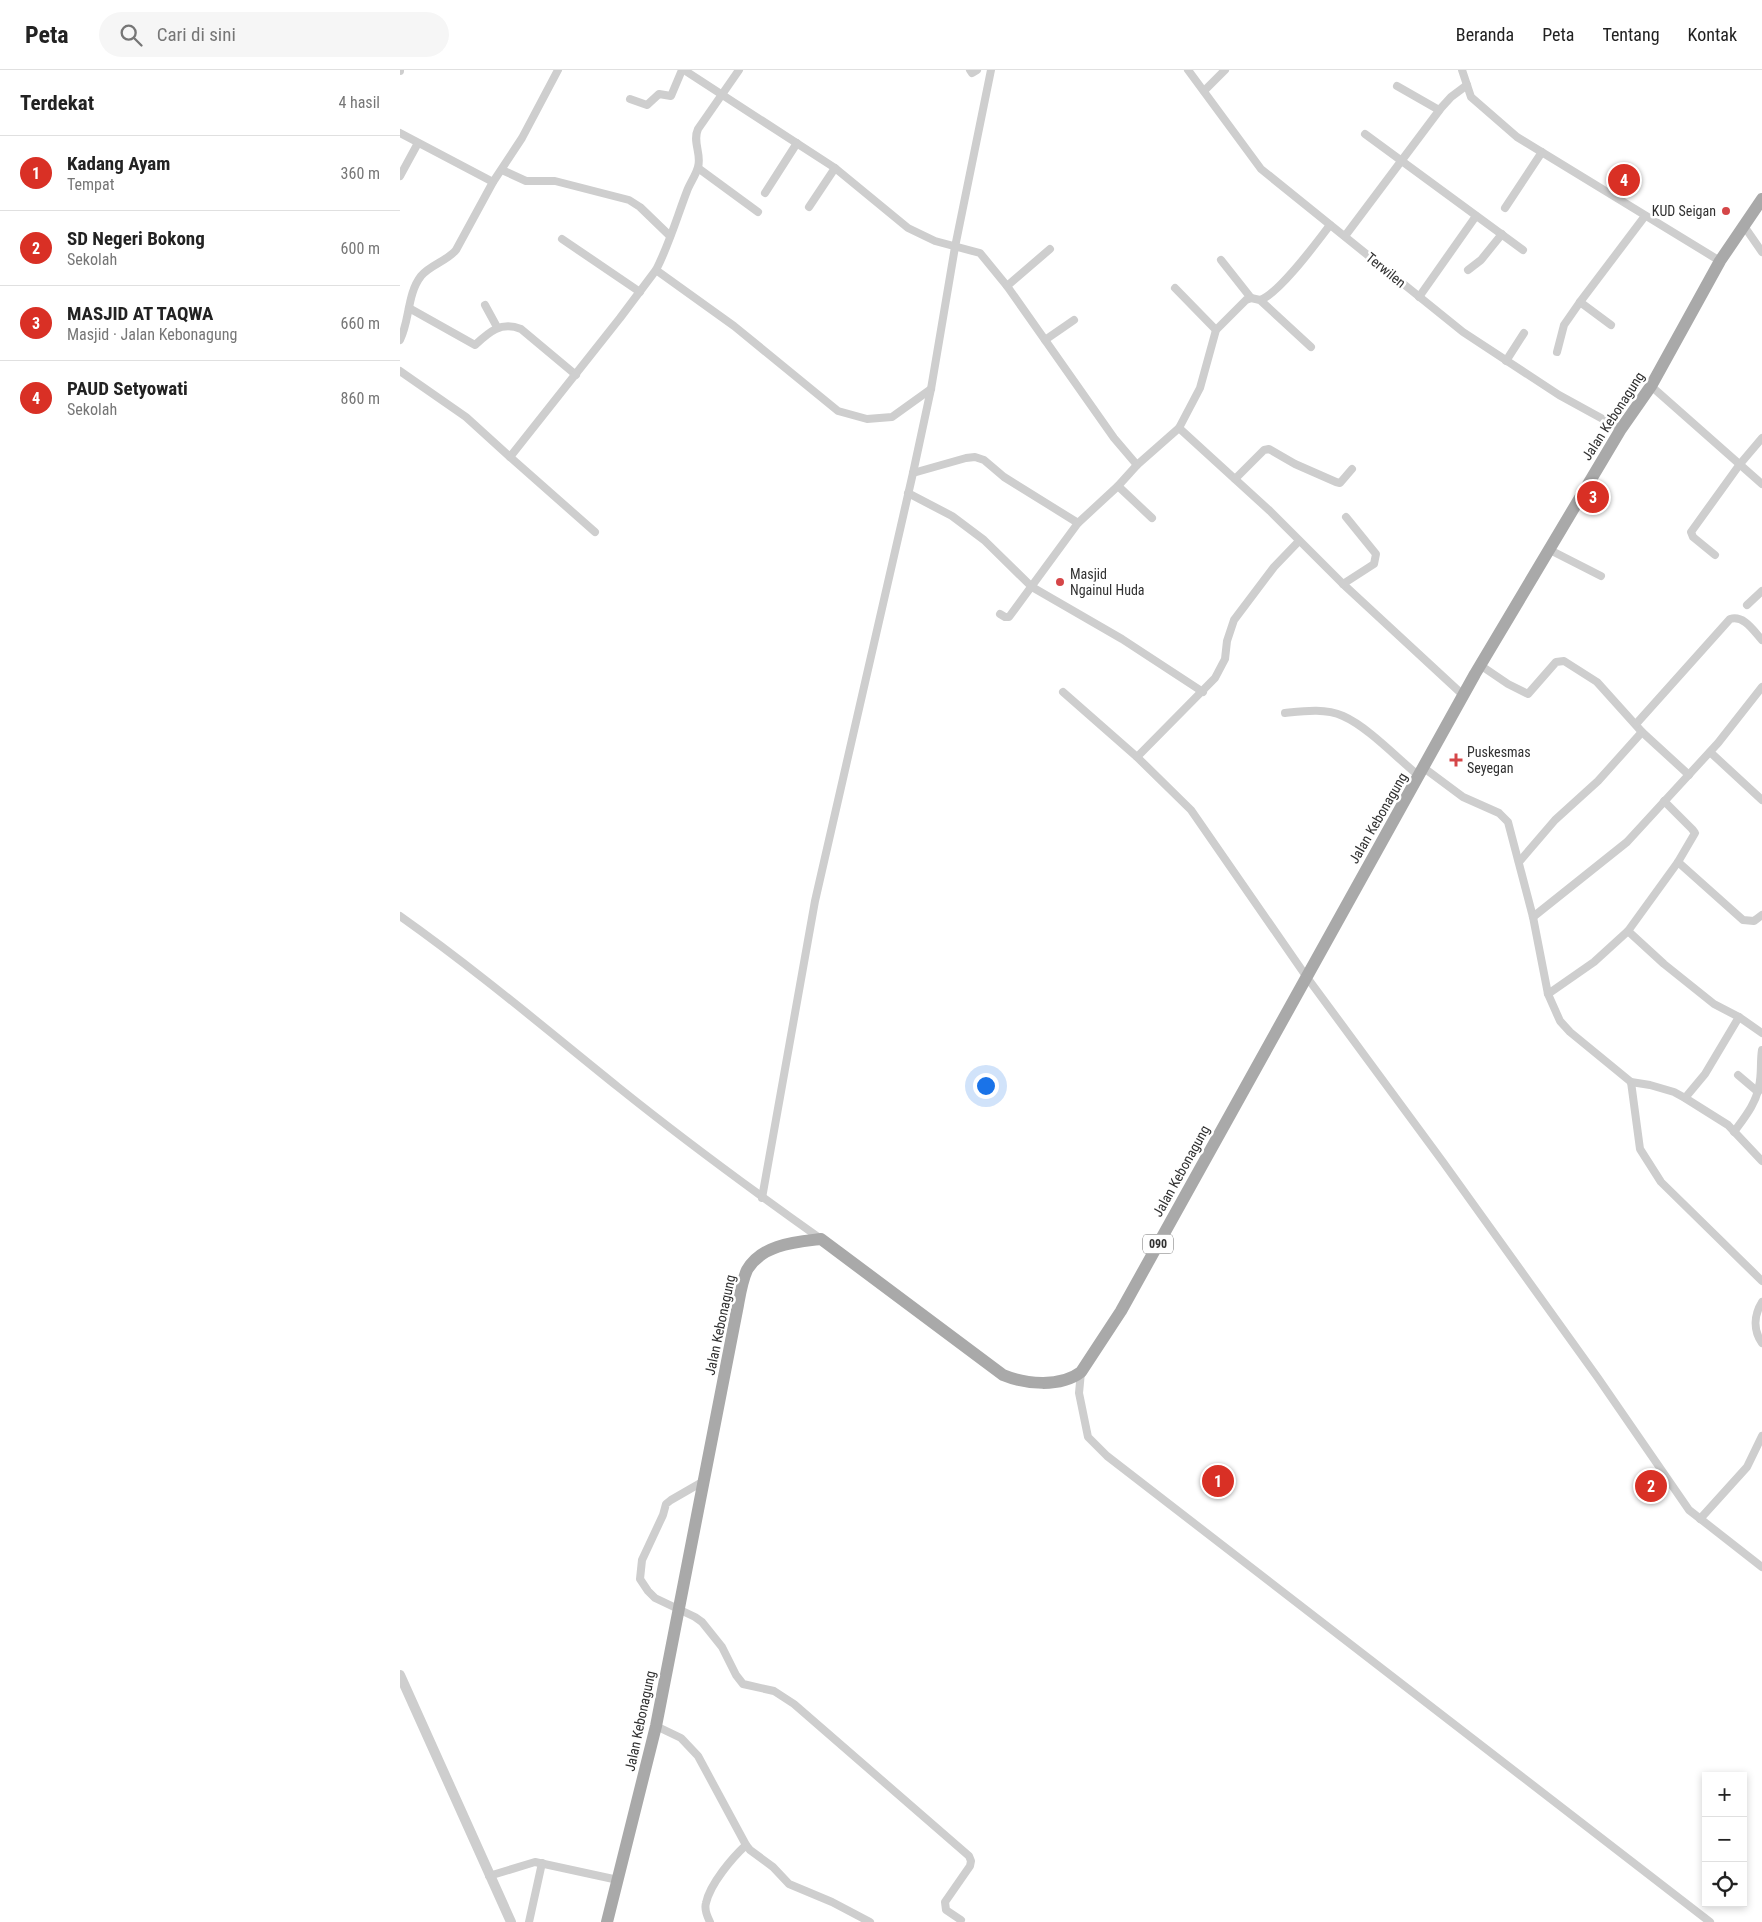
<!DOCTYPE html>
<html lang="id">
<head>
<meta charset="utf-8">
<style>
  :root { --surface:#fff; --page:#f6f6f6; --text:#222; --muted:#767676; --line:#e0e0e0; --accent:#d93025 }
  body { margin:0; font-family:"Roboto Condensed",sans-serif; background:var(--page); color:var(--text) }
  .controls { position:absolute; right:15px; bottom:15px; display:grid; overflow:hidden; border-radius:0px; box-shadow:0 2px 8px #0003 }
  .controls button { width:45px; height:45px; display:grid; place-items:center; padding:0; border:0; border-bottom:1px solid var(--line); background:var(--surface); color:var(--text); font:25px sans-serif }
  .you { position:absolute; left:585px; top:1015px; width:18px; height:18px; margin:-12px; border:4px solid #fff; border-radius:50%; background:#1a73e8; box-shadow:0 0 0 8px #1a73e833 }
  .badge { display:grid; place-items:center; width:32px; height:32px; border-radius:50%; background:var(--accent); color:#fff; font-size:16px; font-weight:700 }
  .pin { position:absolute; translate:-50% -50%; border:2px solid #fff; box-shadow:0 1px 5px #0006 }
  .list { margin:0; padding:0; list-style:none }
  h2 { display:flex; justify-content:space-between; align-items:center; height:65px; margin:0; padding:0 20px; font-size:21px }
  h2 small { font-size:16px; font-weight:400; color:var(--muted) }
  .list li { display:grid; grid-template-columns:32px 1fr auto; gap:15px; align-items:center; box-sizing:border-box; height:75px; padding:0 20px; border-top:1px solid var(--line) }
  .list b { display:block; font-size:19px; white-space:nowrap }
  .list p { margin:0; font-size:16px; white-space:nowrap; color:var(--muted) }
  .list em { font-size:16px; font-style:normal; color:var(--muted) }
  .icon { flex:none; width:28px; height:28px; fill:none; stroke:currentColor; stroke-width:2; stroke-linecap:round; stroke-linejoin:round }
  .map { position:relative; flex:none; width:1362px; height:1852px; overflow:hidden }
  header { display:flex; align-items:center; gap:30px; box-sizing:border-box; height:70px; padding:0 25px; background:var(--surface); border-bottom:1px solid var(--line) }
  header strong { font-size:24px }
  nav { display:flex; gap:28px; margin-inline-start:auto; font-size:18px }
  .search { width:350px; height:45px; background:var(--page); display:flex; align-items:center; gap:12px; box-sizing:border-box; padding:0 18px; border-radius:28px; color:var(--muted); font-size:19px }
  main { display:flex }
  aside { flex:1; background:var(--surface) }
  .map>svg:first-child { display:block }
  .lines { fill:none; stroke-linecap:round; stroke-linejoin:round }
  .minor { stroke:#cecece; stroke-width:8 }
  .tertiary { stroke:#cecece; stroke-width:10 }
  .primary { stroke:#a9a9a9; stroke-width:12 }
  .poi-dot { fill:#d54648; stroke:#fff; stroke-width:2 }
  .labels { text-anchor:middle; stroke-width:5; stroke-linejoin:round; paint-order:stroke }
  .shield { fill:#fff; stroke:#6f6f6f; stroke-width:1 }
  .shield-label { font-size:12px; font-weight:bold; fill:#313131 }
  .poi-label { font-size:14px; fill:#313131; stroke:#fff; text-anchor:start }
  .street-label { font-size:14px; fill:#313131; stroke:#fff }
</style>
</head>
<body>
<header>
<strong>Peta</strong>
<div class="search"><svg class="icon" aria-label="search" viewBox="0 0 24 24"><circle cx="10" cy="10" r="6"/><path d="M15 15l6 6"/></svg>Cari di sini</div>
<nav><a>Beranda</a><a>Peta</a><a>Tentang</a><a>Kontak</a></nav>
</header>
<main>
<aside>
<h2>Terdekat<small>4 hasil</small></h2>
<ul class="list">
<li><span class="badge">1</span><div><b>Kadang Ayam</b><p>Tempat</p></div><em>360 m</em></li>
<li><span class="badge">2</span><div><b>SD Negeri Bokong</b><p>Sekolah</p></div><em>600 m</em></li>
<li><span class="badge">3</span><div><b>MASJID AT TAQWA</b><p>Masjid · Jalan Kebonagung</p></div><em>660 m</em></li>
<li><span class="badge">4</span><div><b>PAUD Setyowati</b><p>Sekolah</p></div><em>860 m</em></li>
</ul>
</aside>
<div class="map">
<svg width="1362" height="1852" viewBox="0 0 1362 1852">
  <rect width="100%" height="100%" fill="#fff"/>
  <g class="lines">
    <g class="minor">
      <polyline points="284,0 435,98 508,158 535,171 580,183 607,216 714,368 737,395 779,358 870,441 943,514 1063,625"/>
      <polyline points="570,0 572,3 577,0"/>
      <polyline points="788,0 861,99 1063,262 1159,325 1221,359"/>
      <polyline points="1062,0 1071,27 1117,67 1320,191"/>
      <polyline points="0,1 0,0"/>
      <polyline points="997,16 1039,40"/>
      <polyline points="804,21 825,0"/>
      <polyline points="230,29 247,35 259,24 271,26 282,0"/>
      <polyline points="0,63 93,112"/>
      <polyline points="965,64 1123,180"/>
      <polyline points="298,98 358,142"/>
      <polyline points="102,100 126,111 155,111 229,130 240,137 270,166"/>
      <polyline points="0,106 18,73"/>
      <polyline points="365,123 397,73"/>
      <polyline points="409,137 435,98"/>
      <polyline points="1105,138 1142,82"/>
      <polyline points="1344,156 1362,182"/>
      <polyline points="945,166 1041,38 1051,27 1067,15"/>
      <polyline points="162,169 240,222"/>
      <polyline points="821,190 851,228"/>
      <path d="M 256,200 C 269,175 277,147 287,121 C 290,113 296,105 298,97 C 302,84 292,72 298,59 L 339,0"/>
      <polyline points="1068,200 1081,190 1102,164"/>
      <polyline points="607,216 650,179"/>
      <polyline points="775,218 816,260"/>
      <polyline points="1019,227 1076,146"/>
      <path d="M 860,230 C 879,224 917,172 930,155"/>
      <polyline points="1180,232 1211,255"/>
      <polyline points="85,235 97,257"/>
      <path d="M 9,238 L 75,275 C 89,262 101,251 121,259 L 176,305"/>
      <path d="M 0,270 C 10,250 7,224 21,206 C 30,195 47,191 56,180 L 93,112 L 122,68 L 158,0"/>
      <polyline points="645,270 674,250"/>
      <polyline points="1157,282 1164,255 1180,232 1245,146"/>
      <polyline points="1106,291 1124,263"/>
      <polyline points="0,301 66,347 110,387 220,248 256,200 334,256 438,341 467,349 492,347 531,319"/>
      <polyline points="1251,316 1362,414"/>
      <polyline points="779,358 800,318 816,260 846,230 851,228 860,230 911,277"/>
      <polyline points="110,387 195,462"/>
      <polyline points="513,403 566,388 575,387 584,390 604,407 678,453 718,416 737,395"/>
      <polyline points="835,409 864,380 869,379 895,394 936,412 940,413 952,399"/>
      <polyline points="718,416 752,448"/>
      <polyline points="508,423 552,446 584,470 632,517 722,569 803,622"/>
      <polyline points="1148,479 1201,506"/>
      <polyline points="1315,485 1293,467 1291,462 1340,394 1362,368"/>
      <polyline points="943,514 974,494 976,484 946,447"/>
      <polyline points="1347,535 1362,521"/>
      <polyline points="600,544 605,547 609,547 678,453"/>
      <polyline points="1080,595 1108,614 1128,624 1156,592 1164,591 1197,612 1242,662 1289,705"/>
      <polyline points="663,622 737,687 791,740 906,906 1043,1092 1198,1308 1289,1440 1362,1497"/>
      <path d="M 885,643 C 904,641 925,638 943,646 C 968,657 997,688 1019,706"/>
      <path d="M 1236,654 L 1330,549 C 1344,545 1353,560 1362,570"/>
      <polyline points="1310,682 1362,730"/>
      <polyline points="737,687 815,608 825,589 827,571 834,550 874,497 899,471"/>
      <polyline points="1024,698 1063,727 1099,743 1108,752 1133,847 1148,924 1160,951 1170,962 1231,1012 1240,1079 1261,1112 1362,1211"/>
      <polyline points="1119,792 1155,750 1198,711 1242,662"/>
      <polyline points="1278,792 1343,850 1354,851 1362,845"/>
      <path d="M 0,846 C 75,899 146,959 218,1017 C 284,1070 352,1120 421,1169"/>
      <polyline points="1133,847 1227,772 1318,673 1362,617"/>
      <polyline points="1228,861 1264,894 1314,934 1339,947 1362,963"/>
      <polyline points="1148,924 1194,892 1228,861 1278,792 1295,763 1292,759 1264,731"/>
      <polyline points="1338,1005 1358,1022"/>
      <polyline points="1231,1012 1250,1015 1274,1022 1285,1028 1328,1055 1362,1091"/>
      <polyline points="1285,1028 1305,1004 1339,947"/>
      <path d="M 1334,1062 C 1344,1048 1356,1034 1359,1016 C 1362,1004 1360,992 1362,980"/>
      <polyline points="362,1128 415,831 513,403 531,319 555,177 591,0"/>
      <path d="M 1362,1232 C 1354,1245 1353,1260 1362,1273"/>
      <polyline points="681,1302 679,1323 688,1367 707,1386 1310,1852"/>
      <polyline points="304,1411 271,1430 266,1434 263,1445 242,1490 240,1509 248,1521 255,1528 295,1547 302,1552 322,1577 336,1605 343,1614 374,1621 394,1634 569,1786 571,1791 570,1796 545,1832 546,1840 561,1850"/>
      <polyline points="1300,1449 1347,1397 1362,1366"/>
      <polyline points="256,1656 281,1668 298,1686 346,1775"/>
      <polyline points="89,1806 135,1792 218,1810"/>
      <polyline points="129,1852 142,1793"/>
      <path d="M 310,1852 C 307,1846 304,1839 306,1833 C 310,1814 332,1788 346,1775 L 350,1780 L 373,1797 L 389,1814 L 432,1832 L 470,1852"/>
    </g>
    <polyline class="tertiary" points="0,1605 111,1852"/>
    <path class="primary" d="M 207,1852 L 256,1656 L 338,1235 C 340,1224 342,1211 347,1200 C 362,1174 396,1172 421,1169 L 603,1305 C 625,1314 660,1318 681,1302 L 721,1241 L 1075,604 L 1221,359 L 1251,316 L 1320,191 L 1362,129"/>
  </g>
  <g class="poi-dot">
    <circle cx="1326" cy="141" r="5"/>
    <circle cx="660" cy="512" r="5"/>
    <path d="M1053.5 682.5h5v5h5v5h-5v5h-5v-5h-5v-5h5z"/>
  </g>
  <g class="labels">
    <rect class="shield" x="743" y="1164.5" width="30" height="19" rx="4"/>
    <g class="shield-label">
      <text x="758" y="1178">090</text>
    </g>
    <g class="poi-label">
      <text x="1316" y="146" text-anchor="end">KUD Seigan</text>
      <text x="670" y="509">Masjid<tspan x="670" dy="16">Ngainul Huda</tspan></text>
      <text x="1067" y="687">Puskesmas<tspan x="1067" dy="16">Seyegan</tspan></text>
    </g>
    <g class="street-label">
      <text transform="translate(986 200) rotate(39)" y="5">Terwilen</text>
      <text transform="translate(1213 346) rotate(-57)" y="5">Jalan Kebonagung</text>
      <text transform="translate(978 748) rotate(-60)" y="5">Jalan Kebonagung</text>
      <text transform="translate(781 1101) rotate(-61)" y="5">Jalan Kebonagung</text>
      <text transform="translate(320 1255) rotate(-78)" y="5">Jalan Kebonagung</text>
      <text transform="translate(240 1651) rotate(-78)" y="5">Jalan Kebonagung</text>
    </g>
  </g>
</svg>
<div class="controls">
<button>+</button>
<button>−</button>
<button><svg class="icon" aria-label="locate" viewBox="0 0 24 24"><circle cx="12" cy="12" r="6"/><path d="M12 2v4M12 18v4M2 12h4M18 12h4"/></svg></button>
</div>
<div class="you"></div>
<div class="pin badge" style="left:818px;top:1411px">1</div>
<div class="pin badge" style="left:1251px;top:1416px">2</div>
<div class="pin badge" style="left:1193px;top:427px">3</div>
<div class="pin badge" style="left:1224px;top:110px">4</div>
</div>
</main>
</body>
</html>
